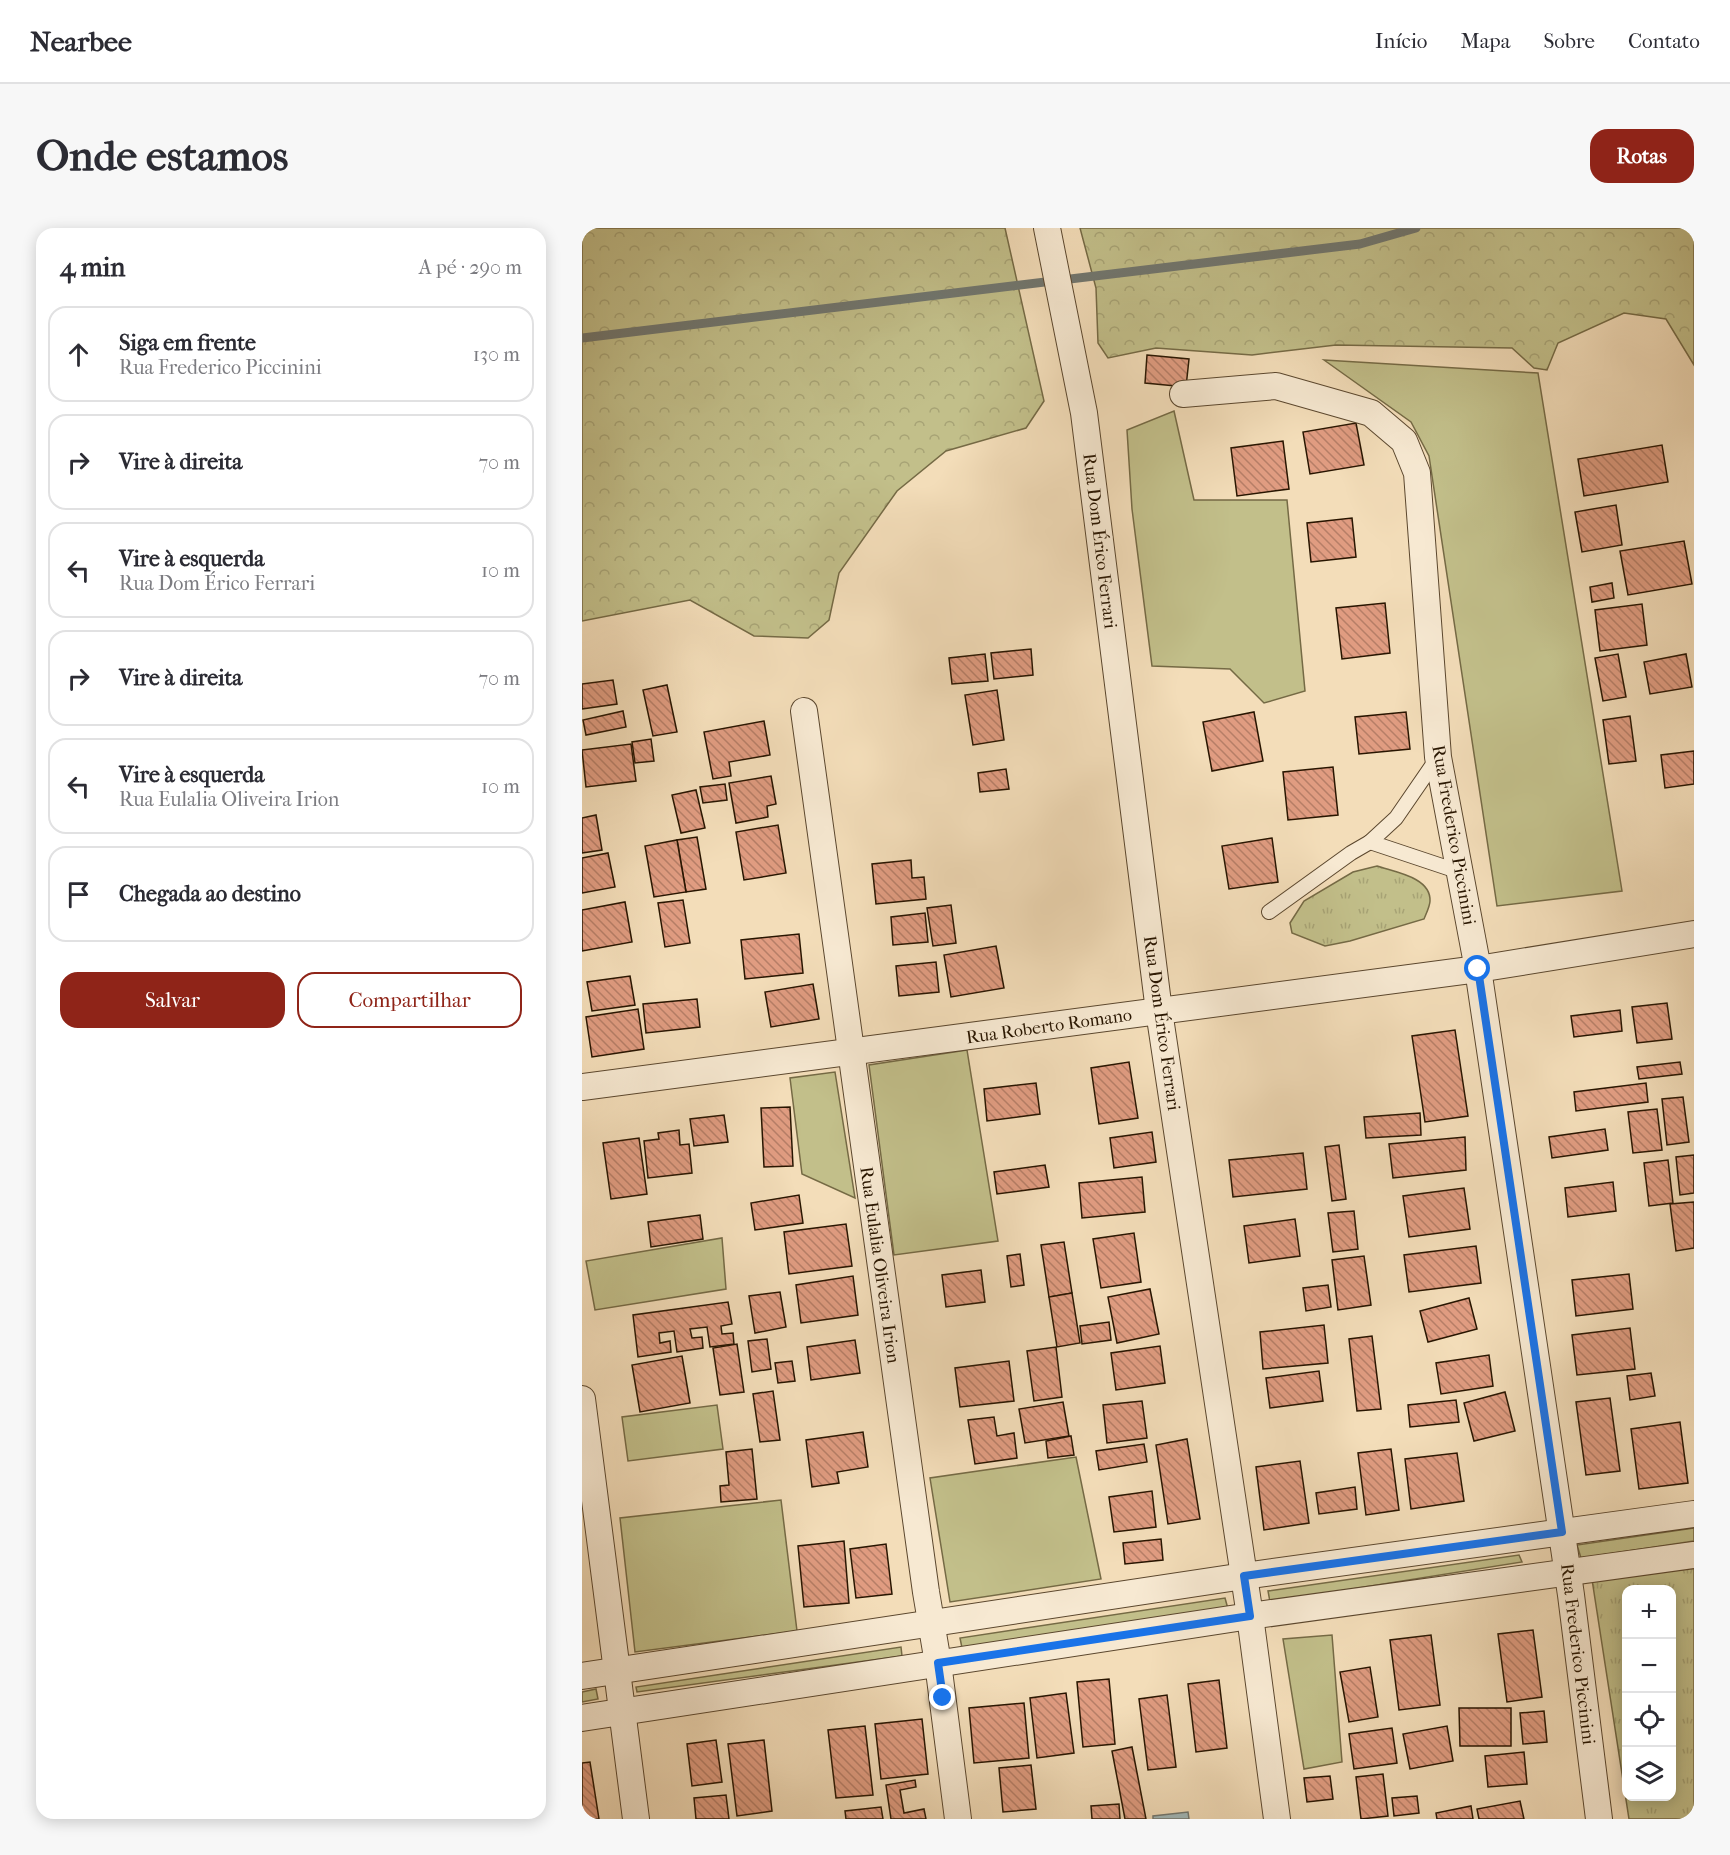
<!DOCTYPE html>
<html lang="pt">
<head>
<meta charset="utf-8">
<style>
  :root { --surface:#fff; --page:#f7f7f7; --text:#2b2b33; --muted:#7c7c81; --line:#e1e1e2; --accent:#8f2418 }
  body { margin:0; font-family:"IM FELL French Canon",serif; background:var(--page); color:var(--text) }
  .controls { position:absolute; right:18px; bottom:18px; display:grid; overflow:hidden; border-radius:12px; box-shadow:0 3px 15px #0003 }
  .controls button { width:54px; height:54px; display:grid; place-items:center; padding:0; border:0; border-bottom:2px solid var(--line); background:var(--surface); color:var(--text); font:30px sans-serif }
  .stop { position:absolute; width:18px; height:18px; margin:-14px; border:4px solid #1a73e8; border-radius:50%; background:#fff }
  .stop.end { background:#1a73e8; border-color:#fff; box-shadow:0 2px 6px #0008 }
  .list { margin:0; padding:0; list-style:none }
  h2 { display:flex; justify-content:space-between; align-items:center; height:78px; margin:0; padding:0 24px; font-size:26px }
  h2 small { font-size:20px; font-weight:400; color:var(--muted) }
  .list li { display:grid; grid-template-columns:39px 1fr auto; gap:18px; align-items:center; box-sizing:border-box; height:96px; margin:0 12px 12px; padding:0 12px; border:2px solid var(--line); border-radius:18px }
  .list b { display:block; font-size:22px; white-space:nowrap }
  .list p { margin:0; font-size:20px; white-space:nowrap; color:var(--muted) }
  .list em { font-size:20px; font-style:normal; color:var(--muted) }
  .actions { display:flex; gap:12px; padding:18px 24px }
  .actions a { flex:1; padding:14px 0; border:2px solid var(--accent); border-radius:18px; text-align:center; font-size:21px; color:var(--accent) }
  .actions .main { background:var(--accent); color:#fff }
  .icon { flex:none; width:33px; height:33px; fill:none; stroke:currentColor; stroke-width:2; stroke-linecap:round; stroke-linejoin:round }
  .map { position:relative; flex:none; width:1112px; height:1591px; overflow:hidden; border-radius:18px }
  header { display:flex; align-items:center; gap:36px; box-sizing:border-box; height:84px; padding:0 30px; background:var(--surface); border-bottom:2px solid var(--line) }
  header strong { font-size:28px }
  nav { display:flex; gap:33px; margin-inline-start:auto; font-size:21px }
  .intro { display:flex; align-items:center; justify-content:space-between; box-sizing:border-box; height:144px; padding:0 36px }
  h1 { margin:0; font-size:42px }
  .button { padding:15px 27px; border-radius:18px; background:var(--accent); color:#fff; font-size:21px; font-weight:700 }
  main { display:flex; gap:36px; padding:0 36px }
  aside { flex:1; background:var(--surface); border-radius:18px; box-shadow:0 3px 15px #0003 }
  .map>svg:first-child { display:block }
  .green { fill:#c2bf8a; stroke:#756a45; stroke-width:1.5 }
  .forest { fill:url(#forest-crowns); stroke:#756a45; stroke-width:1.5 }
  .park { fill:url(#park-tufts); stroke:#756a45; stroke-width:1.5; fill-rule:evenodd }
  .water { fill:url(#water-waves); stroke:#717770; stroke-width:1.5 }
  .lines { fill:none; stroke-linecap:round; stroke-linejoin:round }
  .stream { stroke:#717770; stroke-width:9 }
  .building { fill:url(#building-back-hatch); stroke:#281500; stroke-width:1.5 }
  .service-casing { stroke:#5b472e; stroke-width:16 }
  .minor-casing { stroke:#5b472e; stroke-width:28 }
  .service { stroke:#f7e9d2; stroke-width:14 }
  .minor { stroke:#f7e9d2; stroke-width:26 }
  .route { stroke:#1a73e8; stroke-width:8 }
  .labels { text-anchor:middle; stroke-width:4.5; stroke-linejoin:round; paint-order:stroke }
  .street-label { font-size:18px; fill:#281500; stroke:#f7e9d2 }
</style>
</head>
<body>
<header>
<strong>Nearbee</strong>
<nav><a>Início</a><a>Mapa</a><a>Sobre</a><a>Contato</a></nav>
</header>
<div class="intro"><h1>Onde estamos</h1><a class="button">Rotas</a></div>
<main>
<aside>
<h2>4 min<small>A pé · 290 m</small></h2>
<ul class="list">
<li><svg class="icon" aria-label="ahead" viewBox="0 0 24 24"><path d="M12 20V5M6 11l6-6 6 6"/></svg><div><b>Siga em frente</b><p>Rua Frederico Piccinini</p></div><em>130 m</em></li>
<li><svg class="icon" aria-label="right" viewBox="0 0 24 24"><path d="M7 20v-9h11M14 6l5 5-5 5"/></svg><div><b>Vire à direita</b></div><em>70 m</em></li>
<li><svg class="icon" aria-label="left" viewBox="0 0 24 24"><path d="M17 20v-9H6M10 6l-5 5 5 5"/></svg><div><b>Vire à esquerda</b><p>Rua Dom Érico Ferrari</p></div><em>10 m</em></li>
<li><svg class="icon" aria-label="right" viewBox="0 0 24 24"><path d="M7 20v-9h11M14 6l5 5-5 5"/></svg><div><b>Vire à direita</b></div><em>70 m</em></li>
<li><svg class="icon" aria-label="left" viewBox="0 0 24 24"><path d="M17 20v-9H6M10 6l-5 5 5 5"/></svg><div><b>Vire à esquerda</b><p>Rua Eulalia Oliveira Irion</p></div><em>10 m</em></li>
<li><svg class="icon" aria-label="arrive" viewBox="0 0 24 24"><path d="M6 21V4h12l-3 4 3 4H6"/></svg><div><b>Chegada ao destino</b></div></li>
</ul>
<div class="actions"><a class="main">Salvar</a><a>Compartilhar</a></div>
</aside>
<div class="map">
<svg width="1112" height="1591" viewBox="0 0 1112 1591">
  <defs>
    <pattern id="forest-crowns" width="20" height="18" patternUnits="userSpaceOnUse" patternTransform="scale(1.5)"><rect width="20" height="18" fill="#c2bf8a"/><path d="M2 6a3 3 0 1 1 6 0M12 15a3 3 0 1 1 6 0" fill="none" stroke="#a7a375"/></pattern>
    <pattern id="park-tufts" width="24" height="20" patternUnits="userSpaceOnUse" patternTransform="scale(1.5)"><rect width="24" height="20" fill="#c2bf8a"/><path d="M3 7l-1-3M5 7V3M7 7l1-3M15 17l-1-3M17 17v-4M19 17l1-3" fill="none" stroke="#a7a375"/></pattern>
    <pattern id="water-waves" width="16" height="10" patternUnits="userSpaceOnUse" patternTransform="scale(1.5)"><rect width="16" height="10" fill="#a1b9bb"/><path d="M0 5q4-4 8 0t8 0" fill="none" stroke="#8b9e9f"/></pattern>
    <pattern id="building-back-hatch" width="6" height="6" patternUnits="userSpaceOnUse" patternTransform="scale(1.5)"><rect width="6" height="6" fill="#e09c81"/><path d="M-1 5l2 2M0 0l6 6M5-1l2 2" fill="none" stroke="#b67e67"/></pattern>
  </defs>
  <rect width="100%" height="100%" fill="#f3ddb9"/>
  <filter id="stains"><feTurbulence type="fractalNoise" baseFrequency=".00333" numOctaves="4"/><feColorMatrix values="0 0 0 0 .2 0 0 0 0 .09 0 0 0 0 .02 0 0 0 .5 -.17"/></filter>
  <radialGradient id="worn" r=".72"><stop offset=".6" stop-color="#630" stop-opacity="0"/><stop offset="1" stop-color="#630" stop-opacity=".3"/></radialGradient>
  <g class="green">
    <polygon points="742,132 956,145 1040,663 915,678 847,228 829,194"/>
    <polygon points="592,183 612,272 705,272 723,463 682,475 648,441 570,438 550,281 545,202"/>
    <polygon points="385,822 416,1013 312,1027 287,837"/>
    <polygon points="253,844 273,970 220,946 208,850"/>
    <polygon points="140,1010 144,1061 13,1082 4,1033"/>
    <polygon points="135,1177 141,1221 46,1233 40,1189"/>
    <polygon points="494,1229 519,1351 368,1374 348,1250"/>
    <polygon points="199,1272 215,1403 53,1424 38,1290"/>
    <polygon points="1112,1300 1112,1313 999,1330 995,1317"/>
    <polygon points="937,1327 940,1334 688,1374 686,1363"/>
    <polygon points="643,1370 646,1381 380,1420 378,1410"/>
    <polygon points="750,1407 760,1534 722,1541 701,1411"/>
    <polygon points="319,1419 320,1428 55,1464 54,1459"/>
    <polygon points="14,1461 16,1471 0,1474 0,1464"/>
  </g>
  <g class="forest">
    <polygon points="0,0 423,0 462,173 444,200 364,223 315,263 257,345 247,392 226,410 172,408 108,372 0,393"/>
    <polygon points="498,0 1112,0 1112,137 1084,91 1042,85 976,115 965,142 952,140 930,120 754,117 670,127 574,120 526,130 516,115 514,60"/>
  </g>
  <g class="park">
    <path d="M 795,638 C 812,644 849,649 848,673 C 848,678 844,686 842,691 L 768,713 L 743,718 L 710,705 L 708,695 L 722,673 L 771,644 Z"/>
    <path d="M 1112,1329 L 1112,1591 L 1047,1591 L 1009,1345 ZM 1044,1362 L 1090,1362 L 1090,1568 L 1044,1568 Z"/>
  </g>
  <polygon class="water" points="606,1584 607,1591 571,1591 571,1588"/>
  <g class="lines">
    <polyline class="stream" points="0,110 778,16 834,0"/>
  </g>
  <g class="building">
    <polygon points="565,127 607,131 604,159 563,155"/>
    <polygon points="774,195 782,237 728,246 721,204"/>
    <polygon points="701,213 707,261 655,268 649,220"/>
    <polygon points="1080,217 1086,254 1002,268 996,231"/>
    <polygon points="1034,277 1040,317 1000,324 993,284"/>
    <polygon points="770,290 774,329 729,334 725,295"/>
    <polygon points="1102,313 1110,356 1046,367 1038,323"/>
    <polygon points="1030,355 1032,370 1010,374 1008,359"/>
    <polygon points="803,375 808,425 760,431 754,380"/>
    <polygon points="1060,376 1065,417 1018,423 1013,382"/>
    <polygon points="449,421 451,447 412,451 409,425"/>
    <polygon points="403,426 406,453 370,456 367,430"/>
    <polygon points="1036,426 1044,469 1021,473 1013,430"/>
    <polygon points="1104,426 1110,459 1068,466 1062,434"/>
    <polygon points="31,452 35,476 0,481 0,456"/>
    <polygon points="85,457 95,504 71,508 61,462"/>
    <polygon points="415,462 422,512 391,517 383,467"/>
    <polygon points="41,483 44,499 4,507 1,492"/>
    <polygon points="672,484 681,533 630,543 621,494"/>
    <polygon points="824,484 828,521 777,526 773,489"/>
    <polygon points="1048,488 1054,533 1027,536 1021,492"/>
    <polygon points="182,493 188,527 147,534 149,548 131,551 122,504"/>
    <polygon points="69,511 72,533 53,535 50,514"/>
    <polygon points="49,516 54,553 4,559 0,522"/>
    <polygon points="1112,523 1112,556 1083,560 1079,527"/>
    <polygon points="751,539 756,587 706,592 701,544"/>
    <polygon points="424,541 427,561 398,564 396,545"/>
    <polygon points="189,548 194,576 185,578 186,589 154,595 147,555"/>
    <polygon points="143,556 145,572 121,575 118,559"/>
    <polygon points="114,562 123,600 99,605 90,567"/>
    <polygon points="14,587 20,622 0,625 0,590"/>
    <polygon points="196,597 204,645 162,652 154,604"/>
    <polygon points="115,609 124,661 104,664 95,612"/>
    <polygon points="690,610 696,654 647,661 640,618"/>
    <polygon points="95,612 104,664 72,669 63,618"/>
    <polygon points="26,625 33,659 0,665 0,630"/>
    <polygon points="329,632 330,650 342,649 344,671 294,676 290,636"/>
    <polygon points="101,672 108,715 83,719 76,675"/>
    <polygon points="43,674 50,714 0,723 0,682"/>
    <polygon points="369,677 374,715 351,718 345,680"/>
    <polygon points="343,685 346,714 311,717 309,689"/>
    <polygon points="217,706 221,745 163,751 159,712"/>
    <polygon points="414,718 422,760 369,769 362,727"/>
    <polygon points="354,734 357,764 317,768 314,738"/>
    <polygon points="48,748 53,777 10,783 5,754"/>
    <polygon points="231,756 237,791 189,799 183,764"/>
    <polygon points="115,771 118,799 64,805 61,776"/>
    <polygon points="1085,775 1090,811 1055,815 1050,779"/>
    <polygon points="56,781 62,821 10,829 4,789"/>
    <polygon points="1038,782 1040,803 992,809 989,788"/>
    <polygon points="873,802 886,888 843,894 830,808"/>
    <polygon points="547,834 556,890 517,896 509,840"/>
    <polygon points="1098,834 1100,846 1057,851 1055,839"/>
    <polygon points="454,855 458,886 405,893 402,861"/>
    <polygon points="1064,855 1066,874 994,883 992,864"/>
    <polygon points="1101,869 1107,914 1085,917 1080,871"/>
    <polygon points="208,879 211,938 182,939 179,880"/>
    <polygon points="1075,881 1080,922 1051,925 1046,884"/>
    <polygon points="838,885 839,907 784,910 782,889"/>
    <polygon points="142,887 146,914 112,918 108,891"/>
    <polygon points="1023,901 1026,922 970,930 967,909"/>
    <polygon points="97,902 98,917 107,916 110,945 66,950 62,913 77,911 76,905"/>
    <polygon points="570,904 574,934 532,940 528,910"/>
    <polygon points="883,909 884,942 811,950 807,916"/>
    <polygon points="57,910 65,966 29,971 21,915"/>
    <polygon points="757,917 764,971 750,973 743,919"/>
    <polygon points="721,925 725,961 651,969 647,932"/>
    <polygon points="1112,927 1112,965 1098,967 1094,929"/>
    <polygon points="1086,932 1091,975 1067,978 1062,935"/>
    <polygon points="463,937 467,959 415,966 412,944"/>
    <polygon points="560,949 563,984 500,990 497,955"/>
    <polygon points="1031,954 1034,983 986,989 983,960"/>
    <polygon points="882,960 888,1001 827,1009 821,968"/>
    <polygon points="217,967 221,995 173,1002 169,975"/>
    <polygon points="1112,974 1112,1020 1094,1023 1088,976"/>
    <polygon points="772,983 776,1021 751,1024 746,985"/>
    <polygon points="118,987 121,1011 69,1019 66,994"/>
    <polygon points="713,991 718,1028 667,1035 662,998"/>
    <polygon points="264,996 270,1038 207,1046 202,1004"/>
    <polygon points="552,1005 559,1054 519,1060 511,1011"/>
    <polygon points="482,1014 490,1065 467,1069 459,1017"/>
    <polygon points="894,1018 899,1055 827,1064 822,1027"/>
    <polygon points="438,1026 442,1057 429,1059 425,1028"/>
    <polygon points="782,1028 789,1077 756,1082 750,1032"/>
    <polygon points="399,1042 403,1074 364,1079 360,1047"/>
    <polygon points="1047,1046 1051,1081 994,1088 990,1052"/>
    <polygon points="271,1048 276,1087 219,1095 214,1057"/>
    <polygon points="746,1057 749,1079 724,1083 721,1060"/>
    <polygon points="568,1061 577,1106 535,1115 526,1069"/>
    <polygon points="198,1064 204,1099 173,1105 167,1068"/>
    <polygon points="490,1065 498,1115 475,1119 467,1069"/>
    <polygon points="887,1070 895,1101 846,1114 838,1083"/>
    <polygon points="146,1074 150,1096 139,1098 140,1106 151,1105 152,1116 128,1119 125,1099 108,1101 110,1110 120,1109 121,1120 95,1124 92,1103 77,1105 78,1115 88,1113 89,1124 56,1129 51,1087"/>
    <polygon points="527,1094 529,1112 500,1116 498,1098"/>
    <polygon points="742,1097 746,1135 681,1141 678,1104"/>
    <polygon points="1048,1100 1053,1141 995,1147 990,1107"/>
    <polygon points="790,1108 799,1181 775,1183 767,1111"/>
    <polygon points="185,1111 189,1141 170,1144 166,1113"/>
    <polygon points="273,1112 278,1145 229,1152 225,1119"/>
    <polygon points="155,1116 162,1164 138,1167 131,1120"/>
    <polygon points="578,1118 583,1155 534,1162 529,1125"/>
    <polygon points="474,1119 480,1169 452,1173 445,1123"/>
    <polygon points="907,1127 911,1158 859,1166 854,1135"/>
    <polygon points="100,1128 108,1175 58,1184 50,1137"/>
    <polygon points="210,1133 213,1153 196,1155 193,1135"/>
    <polygon points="427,1133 432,1173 378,1179 373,1140"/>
    <polygon points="737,1143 741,1173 688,1180 684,1150"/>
    <polygon points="1069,1145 1073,1168 1048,1172 1045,1148"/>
    <polygon points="191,1163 198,1212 178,1214 171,1166"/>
    <polygon points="923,1164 933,1203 892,1213 882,1175"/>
    <polygon points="1028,1170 1038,1243 1004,1247 994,1174"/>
    <polygon points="874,1172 877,1194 828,1199 826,1177"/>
    <polygon points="560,1173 565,1210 525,1215 521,1177"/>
    <polygon points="481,1174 487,1208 443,1215 437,1181"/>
    <polygon points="412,1189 415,1208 432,1205 435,1230 393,1236 386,1192"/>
    <polygon points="1098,1194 1106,1255 1057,1261 1049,1201"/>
    <polygon points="281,1204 286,1239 255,1244 257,1255 230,1259 224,1212"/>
    <polygon points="489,1208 492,1227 466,1230 464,1213"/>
    <polygon points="605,1211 618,1291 586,1296 574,1217"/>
    <polygon points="562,1216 565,1234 517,1242 514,1223"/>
    <polygon points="170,1221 175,1271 139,1274 138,1258 147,1257 144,1224"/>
    <polygon points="809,1221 817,1282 784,1287 776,1225"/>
    <polygon points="875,1225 882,1273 829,1281 823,1231"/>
    <polygon points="718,1233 727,1295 682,1302 674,1239"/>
    <polygon points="773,1259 775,1281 737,1286 734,1265"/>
    <polygon points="570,1263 574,1299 532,1304 527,1269"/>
    <polygon points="579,1311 581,1332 543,1336 541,1315"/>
    <polygon points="262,1313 267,1375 222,1379 216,1318"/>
    <polygon points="304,1316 310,1366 274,1370 268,1321"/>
    <polygon points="951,1402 960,1469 925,1474 916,1406"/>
    <polygon points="849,1407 858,1477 817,1482 808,1412"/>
    <polygon points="788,1439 796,1489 767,1494 758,1444"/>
    <polygon points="527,1451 533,1516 501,1519 495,1454"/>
    <polygon points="637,1452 645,1520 614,1524 606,1456"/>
    <polygon points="484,1465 492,1525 455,1530 448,1470"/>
    <polygon points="585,1467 594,1539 566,1542 557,1471"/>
    <polygon points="442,1475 447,1530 392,1535 387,1480"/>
    <polygon points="877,1480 929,1480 929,1518 878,1518"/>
    <polygon points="962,1483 965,1514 941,1516 938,1485"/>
    <polygon points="340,1491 346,1546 299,1551 293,1496"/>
    <polygon points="283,1498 291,1567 254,1570 246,1502"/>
    <polygon points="865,1498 871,1533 828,1541 821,1506"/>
    <polygon points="810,1500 815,1535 772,1541 767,1506"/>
    <polygon points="134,1512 140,1554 110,1558 105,1516"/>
    <polygon points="182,1512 190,1583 155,1588 146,1516"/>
    <polygon points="550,1519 564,1591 543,1591 530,1523"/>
    <polygon points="942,1524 945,1556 906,1559 903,1528"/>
    <polygon points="8,1534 17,1591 0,1591 0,1535"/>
    <polygon points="449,1537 454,1581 421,1584 417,1540"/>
    <polygon points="801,1546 806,1588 779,1591 774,1549"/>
    <polygon points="748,1548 751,1571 725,1574 722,1550"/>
    <polygon points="333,1552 334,1559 318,1562 322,1585 342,1581 344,1591 309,1591 304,1557"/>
    <polygon points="144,1567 147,1591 114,1591 112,1570"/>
    <polygon points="835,1568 837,1585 812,1588 810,1570"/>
    <polygon points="938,1573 942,1591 897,1591 895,1581"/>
    <polygon points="537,1576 538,1591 510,1591 509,1578"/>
    <polygon points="889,1578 891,1591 855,1591 854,1585"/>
    <polygon points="299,1579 301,1591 264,1591 263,1583"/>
  </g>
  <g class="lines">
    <g class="service-casing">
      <g id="service">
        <polyline points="856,529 814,590 788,614 878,644"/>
        <polyline points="687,684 769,625 788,614"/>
      </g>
    </g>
    <g class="minor-casing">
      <g id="minor">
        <polyline points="465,0 502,185 577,783 668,1388 695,1591"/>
        <polyline points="601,166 694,158 789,185 822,213 835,245 856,529 896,741 989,1367 1017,1591"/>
        <polyline points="222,483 344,1364 356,1435 376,1591"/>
        <polyline points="0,859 896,741 1112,706"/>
        <polyline points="0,1171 54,1591"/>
        <polyline points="0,1448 662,1348 1112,1286"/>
        <polyline points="0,1490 668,1388 1112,1327"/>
      </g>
    </g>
    <use href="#service" class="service"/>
    <use href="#minor" class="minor"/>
  </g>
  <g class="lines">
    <polyline class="route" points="361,1470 356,1435 668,1388 662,1348 980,1304 896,741"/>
  </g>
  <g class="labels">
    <g class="street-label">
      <text transform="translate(518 313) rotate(83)" y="6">Rua Dom Érico Ferrari</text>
      <text transform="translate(872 607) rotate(80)" y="6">Rua Frederico Piccinini</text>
      <text transform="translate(580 795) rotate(82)" y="6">Rua Dom Érico Ferrari</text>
      <text transform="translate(467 798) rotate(-8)" y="6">Rua Roberto Romano</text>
      <text transform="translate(298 1037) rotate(82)" y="6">Rua Eulalia Oliveira Irion</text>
      <text transform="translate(996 1426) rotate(83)" y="6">Rua Frederico Piccinini</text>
    </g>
  </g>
  <rect width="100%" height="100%" filter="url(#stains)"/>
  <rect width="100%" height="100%" fill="url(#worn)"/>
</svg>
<div class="controls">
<button>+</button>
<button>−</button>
<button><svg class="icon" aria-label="locate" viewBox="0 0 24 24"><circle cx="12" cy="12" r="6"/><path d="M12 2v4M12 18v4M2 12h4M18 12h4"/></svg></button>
<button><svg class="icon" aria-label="layers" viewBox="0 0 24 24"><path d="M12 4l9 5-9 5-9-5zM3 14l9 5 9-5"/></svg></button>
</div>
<div class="stop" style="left:896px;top:741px"></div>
<div class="stop end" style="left:361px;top:1470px"></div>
</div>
</main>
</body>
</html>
